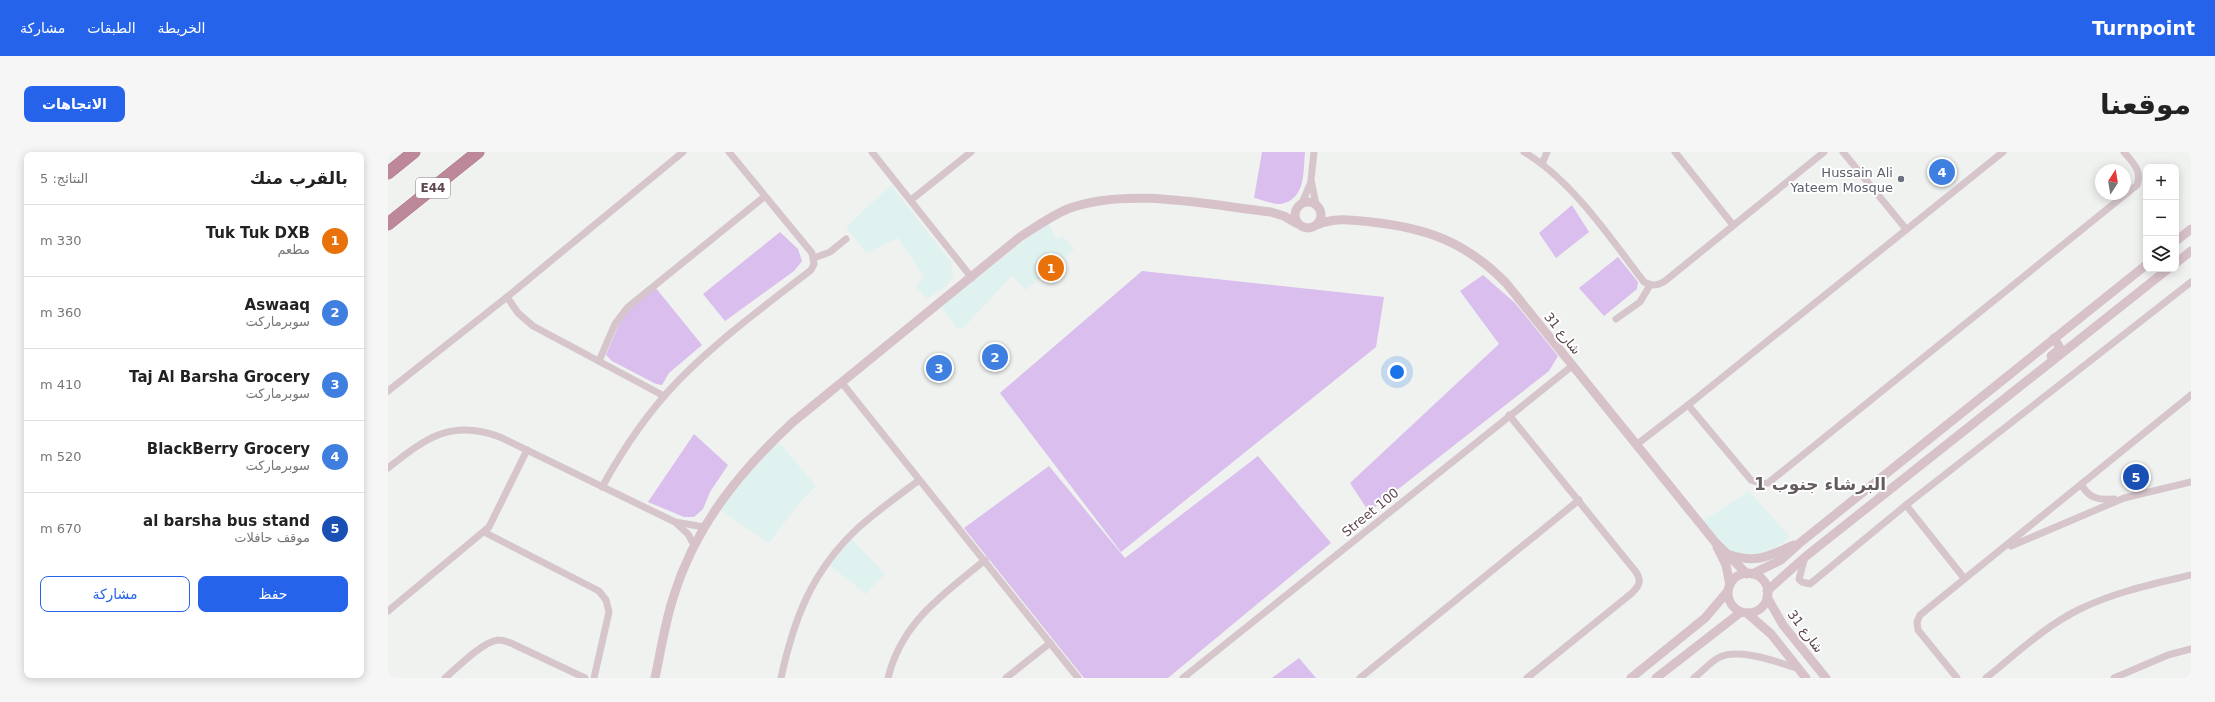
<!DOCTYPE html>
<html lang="ar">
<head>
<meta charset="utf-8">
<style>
  :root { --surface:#fff; --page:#f6f6f6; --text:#222; --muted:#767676; --line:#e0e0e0; --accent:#2563eb }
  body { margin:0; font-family:"DejaVu Sans",Vazirmatn,sans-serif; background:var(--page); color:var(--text); direction:rtl }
  .controls { position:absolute; right:12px; top:12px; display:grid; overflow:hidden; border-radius:8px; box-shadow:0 2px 10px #0003 }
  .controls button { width:36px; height:36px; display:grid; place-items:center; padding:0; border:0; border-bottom:1px solid var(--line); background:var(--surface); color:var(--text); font:20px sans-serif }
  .compass { position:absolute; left:1707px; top:12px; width:36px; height:36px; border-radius:50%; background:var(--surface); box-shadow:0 2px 10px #0003; rotate:12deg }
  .you { position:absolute; left:1009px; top:220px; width:14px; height:14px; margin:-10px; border:3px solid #fff; border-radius:50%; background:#1a73e8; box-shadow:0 0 0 6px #1a73e833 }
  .badge { display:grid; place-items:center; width:26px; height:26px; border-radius:50%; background:var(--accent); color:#fff; font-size:13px; font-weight:700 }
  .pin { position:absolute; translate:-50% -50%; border:2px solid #fff; box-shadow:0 1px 4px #0006 }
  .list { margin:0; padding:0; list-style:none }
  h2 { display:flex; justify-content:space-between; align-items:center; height:52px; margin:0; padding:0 16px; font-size:17px }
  h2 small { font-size:13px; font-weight:400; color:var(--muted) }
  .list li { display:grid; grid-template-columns:26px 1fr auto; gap:12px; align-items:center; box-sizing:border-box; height:72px; padding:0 16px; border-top:1px solid var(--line) }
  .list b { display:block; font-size:15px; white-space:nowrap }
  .list p { margin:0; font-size:13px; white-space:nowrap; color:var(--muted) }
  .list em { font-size:13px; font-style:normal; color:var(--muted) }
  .actions { display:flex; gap:8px; padding:12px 16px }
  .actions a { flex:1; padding:9px 0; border:1px solid var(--accent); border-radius:8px; text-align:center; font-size:14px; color:var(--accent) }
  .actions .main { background:var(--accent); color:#fff }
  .icon { flex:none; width:22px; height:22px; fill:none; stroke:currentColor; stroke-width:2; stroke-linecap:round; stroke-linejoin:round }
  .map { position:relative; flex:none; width:1803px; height:526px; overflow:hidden; direction:ltr; border-radius:8px }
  header { display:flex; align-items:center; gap:24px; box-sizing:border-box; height:56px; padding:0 20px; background:var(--accent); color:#fff }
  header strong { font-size:19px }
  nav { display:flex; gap:22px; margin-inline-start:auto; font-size:14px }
  .intro { display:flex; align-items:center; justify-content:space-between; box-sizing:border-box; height:96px; padding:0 24px }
  h1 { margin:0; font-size:28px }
  .button { padding:10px 18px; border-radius:8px; background:var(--accent); color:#fff; font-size:14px; font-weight:700 }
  main { display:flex; gap:24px; padding:0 24px }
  aside { flex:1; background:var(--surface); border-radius:8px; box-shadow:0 2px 10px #0003 }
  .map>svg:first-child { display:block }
  .green { fill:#d9beee }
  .sand { fill:#e0f2f0 }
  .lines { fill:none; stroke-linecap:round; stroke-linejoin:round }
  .highway-casing { stroke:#a97384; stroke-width:13 }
  .street { stroke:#d6c6cc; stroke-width:7 }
  .secondary { stroke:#d8c2c9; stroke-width:9 }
  .highway { stroke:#bd8899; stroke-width:12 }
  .worship-dot { fill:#6b7280; stroke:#fff; stroke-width:1.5 }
  .labels { text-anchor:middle; stroke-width:4; stroke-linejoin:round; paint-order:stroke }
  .shield { fill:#fff; stroke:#8d7e84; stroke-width:1 }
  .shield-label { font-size:12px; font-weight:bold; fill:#5c474f }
  .worship-label { font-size:13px; fill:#5b616d; stroke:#fff; text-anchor:end }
  .street-label { font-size:13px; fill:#5c474f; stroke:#fff }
  .district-label { font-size:17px; font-weight:bold; fill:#645c5e; stroke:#fff }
</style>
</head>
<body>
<header>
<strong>Turnpoint</strong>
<nav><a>الخريطة</a><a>الطبقات</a><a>مشاركة</a></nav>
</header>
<div class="intro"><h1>موقعنا</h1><a class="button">الاتجاهات</a></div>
<main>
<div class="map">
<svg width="1803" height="526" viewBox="0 0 1803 526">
  <rect width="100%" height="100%" fill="#eff2ef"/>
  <g class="green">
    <path d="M 874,0 L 917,0 C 915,20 918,47 893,52 C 886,53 873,47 866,46 Z"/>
    <polygon points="1184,53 1201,80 1168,106 1151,81"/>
    <polygon points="392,80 410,97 414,109 406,119 337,169 315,142"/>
    <polygon points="1230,105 1250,130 1249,137 1216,164 1191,136"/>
    <polygon points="754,119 996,145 988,195 733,400 612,241"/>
    <polygon points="1095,123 1127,151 1170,204 1161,219 981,360 962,331 1111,192 1072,139"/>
    <polygon points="267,135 314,193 281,221 274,233 268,232 224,209 218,203 232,170 242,157"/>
    <polygon points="306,282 340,313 322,340 315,357 306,365 296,365 260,350"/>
    <polygon points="870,304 943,391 780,526 696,526 576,376 661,314 737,406"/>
    <polygon points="911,506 928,526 884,526"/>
  </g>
  <g class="sand">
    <polygon points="503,33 563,110 565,124 557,135 539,147 528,135 536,125 510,86 478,101 458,75"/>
    <polygon points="660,70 668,87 675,84 686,98 638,138 624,124 575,176 569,177 553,154"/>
    <polygon points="389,288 428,334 413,349 381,391 332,358 343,342"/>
    <path d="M 1361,339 L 1402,385 C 1385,400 1357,414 1337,395 C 1329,387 1322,377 1315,369 Z"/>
    <polygon points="464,387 497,422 478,442 441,413"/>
  </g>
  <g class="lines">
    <g class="highway-casing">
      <g id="highway">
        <polyline points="0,21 26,0"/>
        <polyline points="0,72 90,0"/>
      </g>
    </g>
    <g class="street">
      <polyline points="484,0 584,126"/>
      <polyline points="926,0 923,28 928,52"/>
      <path d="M 1136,0 C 1184,28 1223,87 1256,130 C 1265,134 1269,134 1277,129 L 1436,0"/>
      <polyline points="1287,0 1345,73"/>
      <polyline points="1455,0 1518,77"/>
      <polyline points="1154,12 1159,0"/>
      <polyline points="523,48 583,0"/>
      <polyline points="914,51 923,30"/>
      <polyline points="426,106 442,100 458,87"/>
      <polyline points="119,145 130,161 145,174 276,244"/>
      <polyline points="1228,167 1252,150 1262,133"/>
      <polyline points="211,209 227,172 240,155 376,45"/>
      <polyline points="454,231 690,526"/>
      <polyline points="0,239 119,145 295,0"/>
      <path d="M 1300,253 L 1363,328 L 1374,332 L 1380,331 L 1749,33 C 1754,18 1745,11 1736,0"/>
      <path d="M 1121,263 L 1248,420 C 1254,429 1251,434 1244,441 L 1139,526"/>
      <polyline points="1248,293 1300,253 1615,0"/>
      <path d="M 0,316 C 37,287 63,266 112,285 L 287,370 L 316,375"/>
      <path d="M 1693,332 C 1701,347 1711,348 1726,347"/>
      <path d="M 214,335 C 235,297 260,260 290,229 C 330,188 378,153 423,118 L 426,112 L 424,101 L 341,0"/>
      <polyline points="1518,353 1576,426"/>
      <polyline points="290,373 300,382 306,393"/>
      <polyline points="96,380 211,439 218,448 221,460 206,526"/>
      <polyline points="1623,394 1736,346 1803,330"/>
      <polyline points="1417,405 1411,427 1414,430 1422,432 1518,353 1803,130"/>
      <polyline points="0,459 101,375 139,298"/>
      <path d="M 57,526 C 69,516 94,490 110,488 C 116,488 121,490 127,493 L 197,526"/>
      <path d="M 393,526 C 406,466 424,419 470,376 C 489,359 510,344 530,329"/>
      <path d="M 500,526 C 514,469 555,443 597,408"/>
      <polyline points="618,526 662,491"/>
      <polyline points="795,526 1184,214"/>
      <polyline points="972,526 1191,348"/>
      <path d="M 1306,526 C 1314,520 1321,511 1330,506 C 1350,495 1389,510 1409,516"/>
      <polyline points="1569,526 1530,478 1529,470 1532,463 1803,243"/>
      <path d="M 1598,526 C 1628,502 1657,474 1692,457 C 1727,440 1765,432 1803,423"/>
      <polyline points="1726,526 1780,503 1803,497"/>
    </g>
    <g class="secondary">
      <circle cx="920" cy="63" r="13"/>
      <path d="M 929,73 C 947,65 964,68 983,70 C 1039,76 1078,90 1118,131 L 1327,390 L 1359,422"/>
      <polyline points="1788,89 1803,77"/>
      <polyline points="1788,111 1803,99"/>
      <polyline points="1663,204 1672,196 1666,186"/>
      <polyline points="1329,395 1338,413 1342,433"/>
      <path d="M 1342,403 C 1370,412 1382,403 1406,393"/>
      <circle cx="1360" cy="441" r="20"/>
      <polyline points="1364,422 1393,408 1413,390 1758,113"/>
      <polyline points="1379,439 1417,405 1780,117"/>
      <polyline points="1379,445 1395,473 1438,526"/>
      <polyline points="1359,461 1383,482 1418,526"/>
      <path d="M 267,526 C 273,498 277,470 286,443 C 308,373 352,319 405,270 L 632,85 C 648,75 664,63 682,56 C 742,35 820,53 883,60 L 896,64 L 908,71"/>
      <polyline points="1243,526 1317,466 1340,439"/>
      <polyline points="1268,526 1353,460"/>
    </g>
    <use href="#highway" class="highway"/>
  </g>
  <circle class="worship-dot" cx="1513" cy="27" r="4"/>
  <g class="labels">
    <rect class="shield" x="28" y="26" width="34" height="20" rx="3"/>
    <g class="shield-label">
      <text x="45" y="40">E44</text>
    </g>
    <g class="worship-label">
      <text x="1505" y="25">Hussain Ali<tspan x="1505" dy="15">Yateem Mosque</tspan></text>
    </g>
    <g class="street-label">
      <text transform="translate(1175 181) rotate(51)" y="5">شارع 31</text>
      <text transform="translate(982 360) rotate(-39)" y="5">Street 100</text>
      <text transform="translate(1418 479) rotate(53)" y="5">شارع 31</text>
    </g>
    <g class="district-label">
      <text x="1432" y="338">البرشاء جنوب 1</text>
    </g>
  </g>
</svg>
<div class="controls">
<button>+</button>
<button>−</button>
<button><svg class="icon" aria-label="layers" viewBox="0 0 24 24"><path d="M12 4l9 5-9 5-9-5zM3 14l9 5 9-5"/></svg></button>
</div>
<svg class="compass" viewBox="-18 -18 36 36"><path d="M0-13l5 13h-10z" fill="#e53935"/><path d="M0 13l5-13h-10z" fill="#767676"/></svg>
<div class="you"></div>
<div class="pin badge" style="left:663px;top:116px;background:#e8710a">1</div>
<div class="pin badge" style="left:607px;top:205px;background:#3f7fe0">2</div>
<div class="pin badge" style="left:551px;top:216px;background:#3f7fe0">3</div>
<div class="pin badge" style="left:1554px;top:20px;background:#3f7fe0">4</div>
<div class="pin badge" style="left:1748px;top:325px;background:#1a4fb4">5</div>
</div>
<aside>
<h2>بالقرب منك<small>النتائج: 5</small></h2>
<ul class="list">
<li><span class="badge" style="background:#e8710a">1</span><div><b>Tuk Tuk DXB</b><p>مطعم</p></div><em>330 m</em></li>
<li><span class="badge" style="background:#3f7fe0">2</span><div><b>Aswaaq</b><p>سوبرماركت</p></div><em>360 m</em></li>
<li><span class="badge" style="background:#3f7fe0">3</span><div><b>Taj Al Barsha Grocery</b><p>سوبرماركت</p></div><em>410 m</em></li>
<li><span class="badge" style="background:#3f7fe0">4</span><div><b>BlackBerry Grocery</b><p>سوبرماركت</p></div><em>520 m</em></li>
<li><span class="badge" style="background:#1a4fb4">5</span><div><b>al barsha bus stand</b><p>موقف حافلات</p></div><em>670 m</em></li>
</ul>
<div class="actions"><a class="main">حفظ</a><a>مشاركة</a></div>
</aside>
</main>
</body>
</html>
